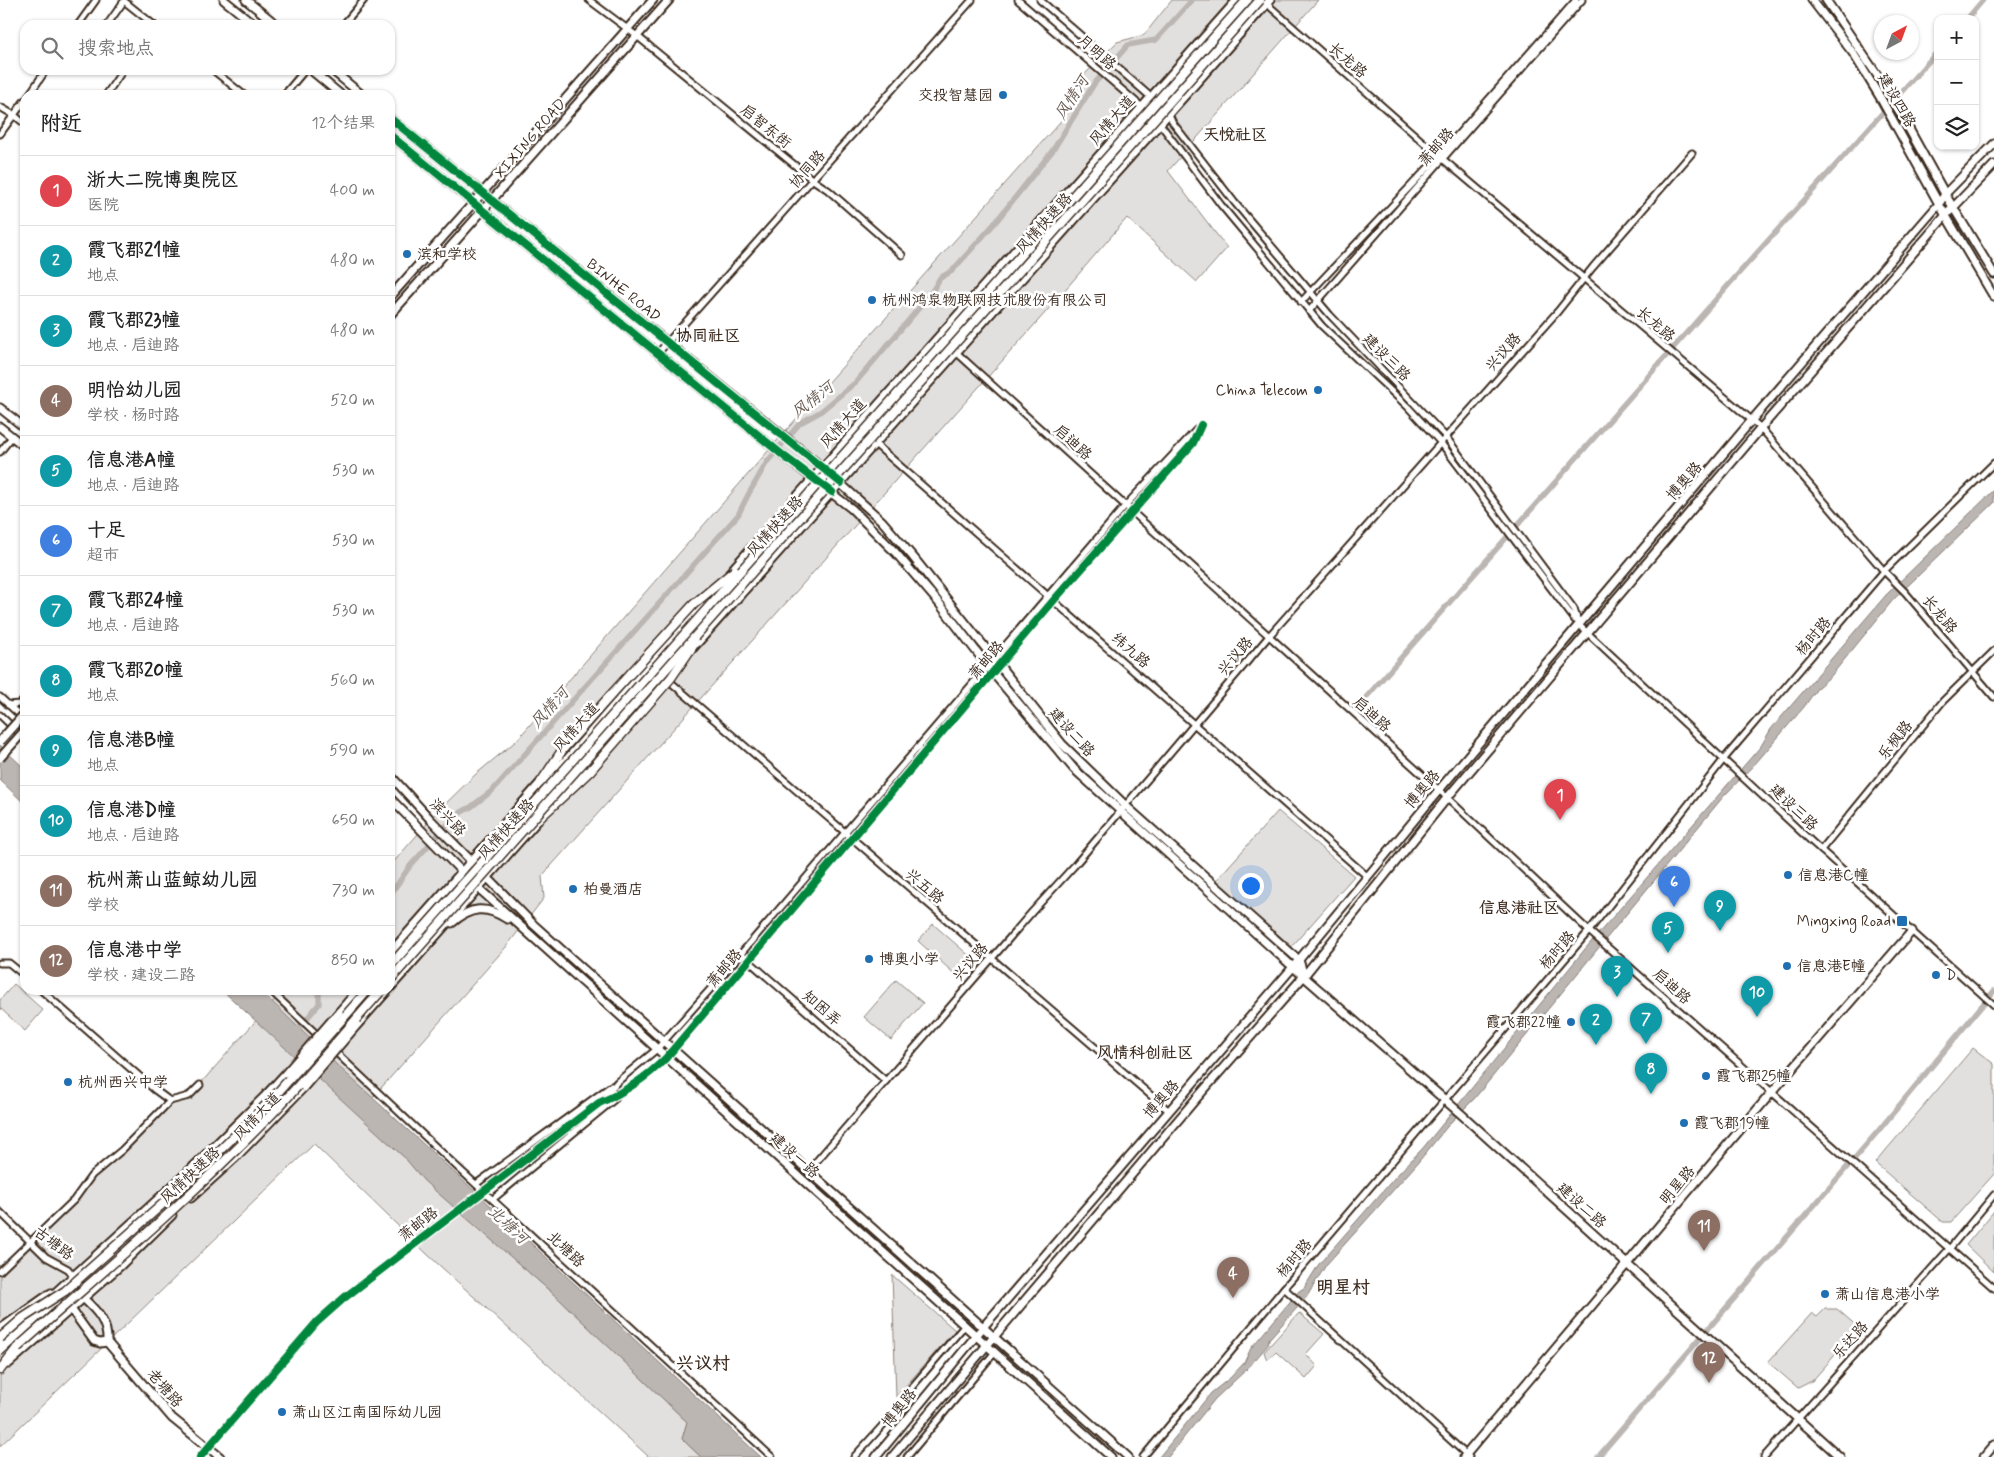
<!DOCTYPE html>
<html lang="zh">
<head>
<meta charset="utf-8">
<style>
  :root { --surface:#fff; --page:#f6f6f6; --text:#222; --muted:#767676; --line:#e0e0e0; --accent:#1f6fb2 }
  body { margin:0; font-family:Mynerve,"LXGW WenKai TC",sans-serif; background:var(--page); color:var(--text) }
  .controls { position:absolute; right:15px; top:15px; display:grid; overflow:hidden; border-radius:10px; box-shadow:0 1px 4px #0004 }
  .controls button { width:45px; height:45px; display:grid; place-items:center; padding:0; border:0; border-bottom:1px solid var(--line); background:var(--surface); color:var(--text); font:25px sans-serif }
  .compass { position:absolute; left:1874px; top:15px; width:45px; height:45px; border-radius:50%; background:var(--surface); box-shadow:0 1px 4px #0004; rotate:41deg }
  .you { position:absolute; left:1250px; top:885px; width:18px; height:18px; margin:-12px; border:4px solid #fff; border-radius:50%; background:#1a73e8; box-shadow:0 0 0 8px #1a73e833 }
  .badge { display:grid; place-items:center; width:32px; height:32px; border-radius:50%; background:var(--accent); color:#fff; font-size:16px; font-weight:700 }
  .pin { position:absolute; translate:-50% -41px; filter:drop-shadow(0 1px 2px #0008) }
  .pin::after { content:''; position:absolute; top:26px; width:18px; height:15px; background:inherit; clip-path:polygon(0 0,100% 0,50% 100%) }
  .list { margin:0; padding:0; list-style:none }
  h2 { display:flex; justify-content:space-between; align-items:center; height:65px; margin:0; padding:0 20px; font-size:21px }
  h2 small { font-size:16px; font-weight:400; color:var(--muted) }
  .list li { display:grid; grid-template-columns:32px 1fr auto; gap:15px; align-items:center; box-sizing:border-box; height:70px; padding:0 20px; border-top:1px solid var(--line) }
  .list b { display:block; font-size:19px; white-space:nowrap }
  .list p { margin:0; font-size:16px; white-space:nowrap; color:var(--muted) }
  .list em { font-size:16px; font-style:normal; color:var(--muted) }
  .icon { flex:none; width:28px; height:28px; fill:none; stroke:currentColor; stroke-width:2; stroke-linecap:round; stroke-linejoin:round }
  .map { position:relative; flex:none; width:1994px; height:1457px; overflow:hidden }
  .search { position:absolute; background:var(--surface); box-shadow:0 1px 4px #0004; left:20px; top:20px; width:375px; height:55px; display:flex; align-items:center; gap:12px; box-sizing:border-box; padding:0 18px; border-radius:15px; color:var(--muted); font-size:19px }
  .panel { position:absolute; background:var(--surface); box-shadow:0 1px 4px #0004; left:20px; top:90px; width:375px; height:905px; border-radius:15px }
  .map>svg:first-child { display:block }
  .green { fill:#e2e0de; stroke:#8e857e }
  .water { fill:#bcb6b3; stroke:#887e77 }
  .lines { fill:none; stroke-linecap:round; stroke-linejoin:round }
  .canal { stroke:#bcb6b3; stroke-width:5.5 }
  .minor-casing { stroke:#3b2a1e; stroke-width:9 }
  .major-casing { stroke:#3b2a1e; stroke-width:11 }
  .highway-casing { stroke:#3b2a1e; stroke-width:11 }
  .minor { stroke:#fff; stroke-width:5 }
  .major { stroke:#fff; stroke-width:7 }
  .highway { stroke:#fff; stroke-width:8 }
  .major-bridge-casing { stroke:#3b2a1e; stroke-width:11; stroke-linecap:butt }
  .highway-bridge-casing { stroke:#3b2a1e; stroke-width:11; stroke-linecap:butt }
  .major-bridge { stroke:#fff; stroke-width:7 }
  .highway-bridge { stroke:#fff; stroke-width:8 }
  .cycleway-casing { stroke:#fff; stroke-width:11 }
  .cycleway { stroke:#00873e; stroke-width:8 }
  .poi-dot { fill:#1f6fb2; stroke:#fff; stroke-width:2 }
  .labels { text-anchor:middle; stroke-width:5; stroke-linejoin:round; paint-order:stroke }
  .street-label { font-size:15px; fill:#3b2a1e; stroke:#fff }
  .poi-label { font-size:15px; fill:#3b2a1e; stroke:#fff; text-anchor:start }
  .water-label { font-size:16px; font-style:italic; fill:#685b52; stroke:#fff }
  .neighbourhood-label { font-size:16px; font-weight:bold; fill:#3b2a1e; stroke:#fff }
  .quarter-label { font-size:18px; font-weight:bold; fill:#3b2a1e; stroke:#fff }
</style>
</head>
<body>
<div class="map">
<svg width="1994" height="1457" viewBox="0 0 1994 1457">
  <rect width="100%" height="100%" fill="#fff"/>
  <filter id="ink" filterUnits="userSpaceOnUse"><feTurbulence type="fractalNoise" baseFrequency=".02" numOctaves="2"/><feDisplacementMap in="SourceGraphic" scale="10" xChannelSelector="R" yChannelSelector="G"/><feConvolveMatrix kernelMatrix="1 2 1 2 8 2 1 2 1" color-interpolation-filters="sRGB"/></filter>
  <g filter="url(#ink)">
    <g class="green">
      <polygon points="1172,0 1318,0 1168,171 1227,248 1197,282 1127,218 1045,313 542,876 544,898 506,947 358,1114 405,1158 425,1181 559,1299 687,1422 682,1439 701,1457 649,1457 426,1253 314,1144 0,1446 0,1271 74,1200 92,1175 170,1101 200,1084 283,990 390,990 390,866 438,811 476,774 516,741 789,427 1067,114 1070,89 1117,42 1144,35"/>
      <polygon points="1278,811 1354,876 1286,953 1212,885"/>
      <polygon points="933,924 973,959 958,977 918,941"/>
      <polygon points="896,980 923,1003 891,1040 864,1017"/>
      <polygon points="14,984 43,1010 25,1031 0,1008 0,1000"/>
      <polygon points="1973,1048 1994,1064 1994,1174 1951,1222 1943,1222 1875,1163"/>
      <polygon points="1994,1211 1994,1272 1966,1245"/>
      <polygon points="892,1275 955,1330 896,1397"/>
      <polygon points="1825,1309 1837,1309 1859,1328 1812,1381 1798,1388 1768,1362 1812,1313 1817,1317"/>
      <polygon points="1299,1313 1324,1334 1306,1354 1317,1366 1306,1379 1276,1352 1267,1360 1264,1352"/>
    </g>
    <g class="water">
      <polygon points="1994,490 1994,503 1893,600 1831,676 1818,687 1804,707 1755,764 1723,797 1474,1099 1451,1122 1415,1166 1326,1265 1306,1298 1269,1339 1268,1345 1248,1368 1215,1399 1168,1457 1159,1457 1211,1393 1230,1378 1244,1363 1251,1348 1299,1291 1304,1288 1319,1264 1397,1175 1423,1148 1585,949 1761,746 1771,729 1886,595"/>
      <polygon points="0,745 25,769 25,804 0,780"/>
      <polygon points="222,990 260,990 337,1065 492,1207 761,1457 701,1457 682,1439 687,1422 559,1299 424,1181 405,1158"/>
    </g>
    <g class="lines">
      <g class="canal">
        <polyline points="1967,19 1983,0"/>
        <polyline points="1362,702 1739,273 1938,51"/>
        <polyline points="390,895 410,866 456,815 471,807 493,790 738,515 748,495 767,462 800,423 820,412 856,382 930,295 940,278 952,271 994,224 1053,150 1094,84 1128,45 1156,40 1192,0"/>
        <polyline points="294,1034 319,1004 319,990"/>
        <polyline points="1598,1457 1879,1130 1994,991"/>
      </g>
      <g class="minor-casing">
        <g id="minor">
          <polyline points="589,0 637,36 813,180 828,190 902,255"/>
          <polyline points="1018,0 1150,114"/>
          <polyline points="1040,0 1168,112 1173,123 1235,203 1330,315 1446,437 1574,609 1579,625 1812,842 1994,1005"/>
          <polyline points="1267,4 1432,150 1761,428 1884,571 1905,592 1994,697"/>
          <polyline points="78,25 96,0"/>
          <polyline points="107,25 124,1 154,25"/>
          <polyline points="343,25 364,0"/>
          <polyline points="213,70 244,95"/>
          <polyline points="29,95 46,70"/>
          <polyline points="106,95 123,70"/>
          <polyline points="284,95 305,70"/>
          <polyline points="0,107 14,115 25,124"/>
          <polyline points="1158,121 1221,205 1322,326 1408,407 1441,443 1575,620"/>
          <polyline points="0,134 25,100"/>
          <polyline points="1301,302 1439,156 1576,0"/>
          <polyline points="1309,311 1582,0"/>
          <polyline points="658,353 972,0"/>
          <polyline points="957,353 1439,790 1589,931 1994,1288"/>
          <polyline points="875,444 1368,877"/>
          <polyline points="0,452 12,437"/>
          <polyline points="667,679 1169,1111"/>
          <polyline points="0,697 25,720"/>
          <polyline points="8,705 19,704 25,700"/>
          <polyline points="0,715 25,739"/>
          <polyline points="1821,850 1943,701 1994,651"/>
          <polyline points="741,954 886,1081"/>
          <polyline points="0,963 9,963 25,976"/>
          <polyline points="41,990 155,1090 170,1101 189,1096 200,1085"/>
          <polyline points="270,990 456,1166 772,1457"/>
          <polyline points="601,1101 617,1082 657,1049 714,985 1125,506 1197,429"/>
          <polyline points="808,1171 1032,912 1074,866 1269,636 1558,311 1593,267 1692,153"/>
          <polyline points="476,1184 611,1086"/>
          <polyline points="493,1199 616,1098"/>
          <polyline points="0,1212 46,1257 68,1269 83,1288 83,1290"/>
          <polyline points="0,1271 74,1200 92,1175 122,1150 170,1101"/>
          <polyline points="1284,1288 1469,1457"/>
          <path d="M 200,1457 L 317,1322 L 344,1298 L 599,1103 C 625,1092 646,1078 666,1058 L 1054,600 L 1193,443 L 1201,425"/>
          <polyline points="854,1457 903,1403 912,1387 965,1325"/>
          <polyline points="907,1457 995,1352"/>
          <polyline points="1143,1457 1284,1288 1589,931 1724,759 1884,571 1994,463"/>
          <polyline points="1764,1457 1950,1248 1994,1195"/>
        </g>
      </g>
      <g class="major-casing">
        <g id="major">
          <polyline points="224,0 255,25"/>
          <polyline points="246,0 277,25"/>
          <polyline points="1812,0 1853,53 1880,97 1939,204 1994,297"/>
          <polyline points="1826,0 1888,91 1945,194 1994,274"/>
          <polyline points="311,70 341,95"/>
          <polyline points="332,70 362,95"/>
          <polyline points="390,118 822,467 882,521 913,557 1062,744 1126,806 1299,960 1304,976"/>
          <polyline points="390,135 785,457 852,509 895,552 939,603 993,673 1074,769 1293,967 1461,1114 1840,1457"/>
          <polyline points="390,297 653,0"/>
          <polyline points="390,315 669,0"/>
          <polyline points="0,408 25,428"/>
          <polyline points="0,427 25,447"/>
          <polyline points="730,572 1237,0"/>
          <polyline points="693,648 1270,0"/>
          <polyline points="390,775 431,820 534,925 1128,1457"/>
          <polyline points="562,793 656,690"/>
          <polyline points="390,798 465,875"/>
          <polyline points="476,886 1111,1457"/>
          <path d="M 452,923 C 470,907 486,905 507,919"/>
          <polyline points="390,953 541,782 568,758 713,592"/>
          <polyline points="390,988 547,810"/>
          <polyline points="339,1012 358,990"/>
          <polyline points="357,1025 388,990"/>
          <polyline points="191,1198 235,1158 304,1087"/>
          <polyline points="47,1300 192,1168 264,1097 286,1073"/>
          <path d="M 71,1309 L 94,1341 L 100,1343 L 107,1342 C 108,1322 97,1311 83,1298"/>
          <polyline points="0,1329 51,1293"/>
          <polyline points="107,1342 172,1418 220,1457"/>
          <polyline points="0,1343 10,1334"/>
          <polyline points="8,1364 121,1265 172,1215"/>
          <polyline points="876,1457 984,1326 1293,967 1439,790 1752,420 1939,204 1945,194 1994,144"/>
          <polyline points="892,1457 1195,1100 1304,976 1447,798 1761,428 1946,215 1994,165"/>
          <polyline points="1464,1457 1772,1092 1912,931"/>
          <polyline points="1984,1457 1994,1445"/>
        </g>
      </g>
      <g class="highway-casing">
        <g id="highway">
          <polyline points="541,782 563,749 610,696"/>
          <polyline points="544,814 590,771"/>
          <polyline points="0,1351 58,1298"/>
          <polyline points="0,1370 17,1348"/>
        </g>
      </g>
      <use href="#minor" class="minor"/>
      <use href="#major" class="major"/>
      <use href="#highway" class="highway"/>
      <g class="major-bridge-casing">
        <g id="major-bridge">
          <polyline points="0,741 25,713"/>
          <polyline points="0,758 25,730"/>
          <polyline points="286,1073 339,1012"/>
          <polyline points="304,1087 357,1025"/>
        </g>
      </g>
      <g class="highway-bridge-casing">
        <g id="highway-bridge">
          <polyline points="610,696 694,604 735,570"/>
          <polyline points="590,771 671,678 695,643"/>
          <polyline points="390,966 1247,0"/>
          <polyline points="390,980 1260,0"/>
          <polyline points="0,1338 23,1318 65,1291 194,1176 272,1099 368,990"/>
          <path d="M 17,1348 C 101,1273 187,1201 266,1120 C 307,1079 343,1033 382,990"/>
        </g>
      </g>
      <use href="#major-bridge" class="major-bridge"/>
      <use href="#highway-bridge" class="highway-bridge"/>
      <g class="cycleway-casing">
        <g id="cycleway">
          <polyline points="390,118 841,483"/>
          <polyline points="390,135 785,457 832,492"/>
          <path d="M 200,1457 L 317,1322 L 344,1298 L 599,1103 C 625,1092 646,1078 666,1058 L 1054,600 L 1193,443 L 1201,425"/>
        </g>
      </g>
      <use href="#cycleway" class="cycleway"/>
    </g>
  </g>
  <g class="poi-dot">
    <circle cx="1003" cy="95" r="5"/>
    <circle cx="407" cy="254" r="5"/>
    <circle cx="872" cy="300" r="5"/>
    <circle cx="1318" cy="390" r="5"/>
    <circle cx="1788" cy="875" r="5"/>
    <circle cx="573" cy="889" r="5"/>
    <rect x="1896" y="915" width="12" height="12" rx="2.5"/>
    <circle cx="869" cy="959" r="5"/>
    <circle cx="1787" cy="966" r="5"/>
    <circle cx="1936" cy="975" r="5"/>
    <circle cx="1571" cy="1022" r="5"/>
    <circle cx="1706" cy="1076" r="5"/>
    <circle cx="68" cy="1082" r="5"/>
    <circle cx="1684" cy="1123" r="5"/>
    <circle cx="1825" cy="1294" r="5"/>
    <circle cx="282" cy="1412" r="5"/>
  </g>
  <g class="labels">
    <g class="street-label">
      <text transform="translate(1097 52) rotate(41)" y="5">月明路</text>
      <text transform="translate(1348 60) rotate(41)" y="5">长龙路</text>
      <text transform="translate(1897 100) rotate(60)" y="5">建设四路</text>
      <text transform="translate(1112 120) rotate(-49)" y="5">风情大道</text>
      <text transform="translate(766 126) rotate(39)" y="5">启智东街</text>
      <text transform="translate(530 138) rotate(-49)" y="5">XIXING ROAD</text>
      <text transform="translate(1436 147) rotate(-49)" y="5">萧邮路</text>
      <text transform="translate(807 169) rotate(-48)" y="5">协同路</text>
      <text transform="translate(1044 223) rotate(-48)" y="5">风情快速路</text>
      <text transform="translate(624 290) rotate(39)" y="5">BINHE ROAD</text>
      <text transform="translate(1656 324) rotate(40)" y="5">长龙路</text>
      <text transform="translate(1503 352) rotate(-49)" y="5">兴议路</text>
      <text transform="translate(1387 357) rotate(45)" y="5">建设三路</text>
      <text transform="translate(843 423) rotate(-48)" y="5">风情大道</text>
      <text transform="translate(1073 442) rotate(42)" y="5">启迪路</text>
      <text transform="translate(1684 481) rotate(-49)" y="5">博奥路</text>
      <text transform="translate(775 526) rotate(-48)" y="5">风情快速路</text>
      <text transform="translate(1940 614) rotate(50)" y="5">长龙路</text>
      <text transform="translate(1813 636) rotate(-50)" y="5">杨时路</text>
      <text transform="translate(1131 650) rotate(41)" y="5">纬九路</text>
      <text transform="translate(1235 656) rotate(-50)" y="5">兴议路</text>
      <text transform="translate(986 660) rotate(-50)" y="5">萧邮路</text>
      <text transform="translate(1372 714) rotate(42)" y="5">启迪路</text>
      <text transform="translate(576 727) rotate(-48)" y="5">风情大道</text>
      <text transform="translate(1072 732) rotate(48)" y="5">建设二路</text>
      <text transform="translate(1895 740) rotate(-51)" y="5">乐枫路</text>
      <text transform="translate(1422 789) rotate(-50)" y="5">博奥路</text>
      <text transform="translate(1794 807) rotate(44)" y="5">建设三路</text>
      <text transform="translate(448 817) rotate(47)" y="5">滨兴路</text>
      <text transform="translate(506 829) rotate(-48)" y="5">风情快速路</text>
      <text transform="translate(925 886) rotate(40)" y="5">兴五路</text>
      <text transform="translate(1557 950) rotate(-49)" y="5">杨时路</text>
      <text transform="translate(970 962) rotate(-49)" y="5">兴议路</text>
      <text transform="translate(724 968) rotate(-50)" y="5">萧邮路</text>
      <text transform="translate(1672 986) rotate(42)" y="5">启迪路</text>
      <text transform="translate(822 1008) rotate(41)" y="5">知困弄</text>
      <text transform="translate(1161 1099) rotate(-49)" y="5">博奥路</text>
      <text transform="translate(257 1116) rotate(-46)" y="5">风情大道</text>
      <text transform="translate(795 1155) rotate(42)" y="5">建设一路</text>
      <text transform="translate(190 1175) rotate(-43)" y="5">风情快速路</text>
      <text transform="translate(1677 1185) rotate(-50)" y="5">明星路</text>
      <text transform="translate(1582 1205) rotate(42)" y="5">建设二路</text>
      <text transform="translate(418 1224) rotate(-38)" y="5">萧邮路</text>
      <text transform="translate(54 1243) rotate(37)" y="5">古塘路</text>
      <text transform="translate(566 1249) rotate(43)" y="5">北塘路</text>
      <text transform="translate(1294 1258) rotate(-50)" y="5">杨时路</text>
      <text transform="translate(1850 1340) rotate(-48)" y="5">乐达路</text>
      <text transform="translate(165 1388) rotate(49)" y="5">老塘路</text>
      <text transform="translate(899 1408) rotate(-51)" y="5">博奥路</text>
    </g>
    <g class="poi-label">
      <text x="993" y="100" text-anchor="end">交投智慧园</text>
      <text x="417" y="259">滨和学校</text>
      <text x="882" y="305">杭州鸿泉物联网技术股份有限公司</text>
      <text x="1308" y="395" text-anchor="end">China Telecom</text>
      <text x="1798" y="880">信息港C幢</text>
      <text x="583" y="894">柏曼酒店</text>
      <text x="1891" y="926" text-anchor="end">Mingxing Road</text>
      <text x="879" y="964">博奥小学</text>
      <text x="1797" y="971">信息港E幢</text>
      <text x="1946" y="980">D</text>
      <text x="1561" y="1027" text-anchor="end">霞飞郡22幢</text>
      <text x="1716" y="1081">霞飞郡25幢</text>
      <text x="78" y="1087">杭州西兴中学</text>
      <text x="1694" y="1128">霞飞郡19幢</text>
      <text x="1835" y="1299">萧山信息港小学</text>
      <text x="292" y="1417">萧山区江南国际幼儿园</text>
    </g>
    <g class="water-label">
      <text transform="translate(1071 97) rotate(-57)" y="6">风情河</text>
      <text transform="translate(812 399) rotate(-38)" y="6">风情河</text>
      <text transform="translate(549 707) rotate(-48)" y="6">风情河</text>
      <text transform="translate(509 1224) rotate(43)" y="6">北塘河</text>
    </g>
    <g class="neighbourhood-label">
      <text x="1235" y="140">天悦社区</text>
      <text x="708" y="341">协同社区</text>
      <text x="1519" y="913">信息港社区</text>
      <text x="1145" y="1058">风情科创社区</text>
    </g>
    <g class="quarter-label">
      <text x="1343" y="1293">明星村</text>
      <text x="703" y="1369">兴议村</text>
    </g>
  </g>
</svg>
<div class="controls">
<button>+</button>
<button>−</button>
<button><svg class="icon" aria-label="layers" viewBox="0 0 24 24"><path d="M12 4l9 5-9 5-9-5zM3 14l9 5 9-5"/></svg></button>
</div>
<svg class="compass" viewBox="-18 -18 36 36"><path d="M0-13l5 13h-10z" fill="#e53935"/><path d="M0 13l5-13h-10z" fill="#767676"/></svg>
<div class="you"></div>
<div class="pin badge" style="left:1560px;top:820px;background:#e0444e">1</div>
<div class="pin badge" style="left:1596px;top:1045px;background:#0f9aa8">2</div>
<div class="pin badge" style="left:1617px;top:997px;background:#0f9aa8">3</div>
<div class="pin badge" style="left:1233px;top:1298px;background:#8d6e63">4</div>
<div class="pin badge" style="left:1668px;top:953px;background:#0f9aa8">5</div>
<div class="pin badge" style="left:1674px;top:907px;background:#3f7fe0">6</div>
<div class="pin badge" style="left:1646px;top:1044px;background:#0f9aa8">7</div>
<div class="pin badge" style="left:1651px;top:1094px;background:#0f9aa8">8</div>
<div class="pin badge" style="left:1720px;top:931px;background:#0f9aa8">9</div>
<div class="pin badge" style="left:1757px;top:1017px;background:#0f9aa8">10</div>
<div class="pin badge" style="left:1704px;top:1251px;background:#8d6e63">11</div>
<div class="pin badge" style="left:1709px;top:1383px;background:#8d6e63">12</div>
<div class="search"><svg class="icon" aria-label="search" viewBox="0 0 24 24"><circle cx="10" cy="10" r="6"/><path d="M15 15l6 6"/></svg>搜索地点</div>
<section class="panel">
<h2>附近<small>12个结果</small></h2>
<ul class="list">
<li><span class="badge" style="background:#e0444e">1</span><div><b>浙大二院博奥院区</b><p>医院</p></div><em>400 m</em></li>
<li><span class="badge" style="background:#0f9aa8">2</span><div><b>霞飞郡21幢</b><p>地点</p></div><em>480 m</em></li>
<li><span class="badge" style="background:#0f9aa8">3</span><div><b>霞飞郡23幢</b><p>地点 · 启迪路</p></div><em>480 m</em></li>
<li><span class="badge" style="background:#8d6e63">4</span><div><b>明怡幼儿园</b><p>学校 · 杨时路</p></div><em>520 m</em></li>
<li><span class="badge" style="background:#0f9aa8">5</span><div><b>信息港A幢</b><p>地点 · 启迪路</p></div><em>530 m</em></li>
<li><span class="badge" style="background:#3f7fe0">6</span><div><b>十足</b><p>超市</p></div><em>530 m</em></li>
<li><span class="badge" style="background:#0f9aa8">7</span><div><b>霞飞郡24幢</b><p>地点 · 启迪路</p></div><em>530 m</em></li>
<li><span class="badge" style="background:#0f9aa8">8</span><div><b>霞飞郡20幢</b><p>地点</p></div><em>560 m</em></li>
<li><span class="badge" style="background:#0f9aa8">9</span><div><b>信息港B幢</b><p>地点</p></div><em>590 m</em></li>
<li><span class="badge" style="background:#0f9aa8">10</span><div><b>信息港D幢</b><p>地点 · 启迪路</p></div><em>650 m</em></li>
<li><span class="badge" style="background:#8d6e63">11</span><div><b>杭州萧山蓝鲸幼儿园</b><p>学校</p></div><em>730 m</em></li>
<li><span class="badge" style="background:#8d6e63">12</span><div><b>信息港中学</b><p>学校 · 建设二路</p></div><em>850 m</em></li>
</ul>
</section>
</div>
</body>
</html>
